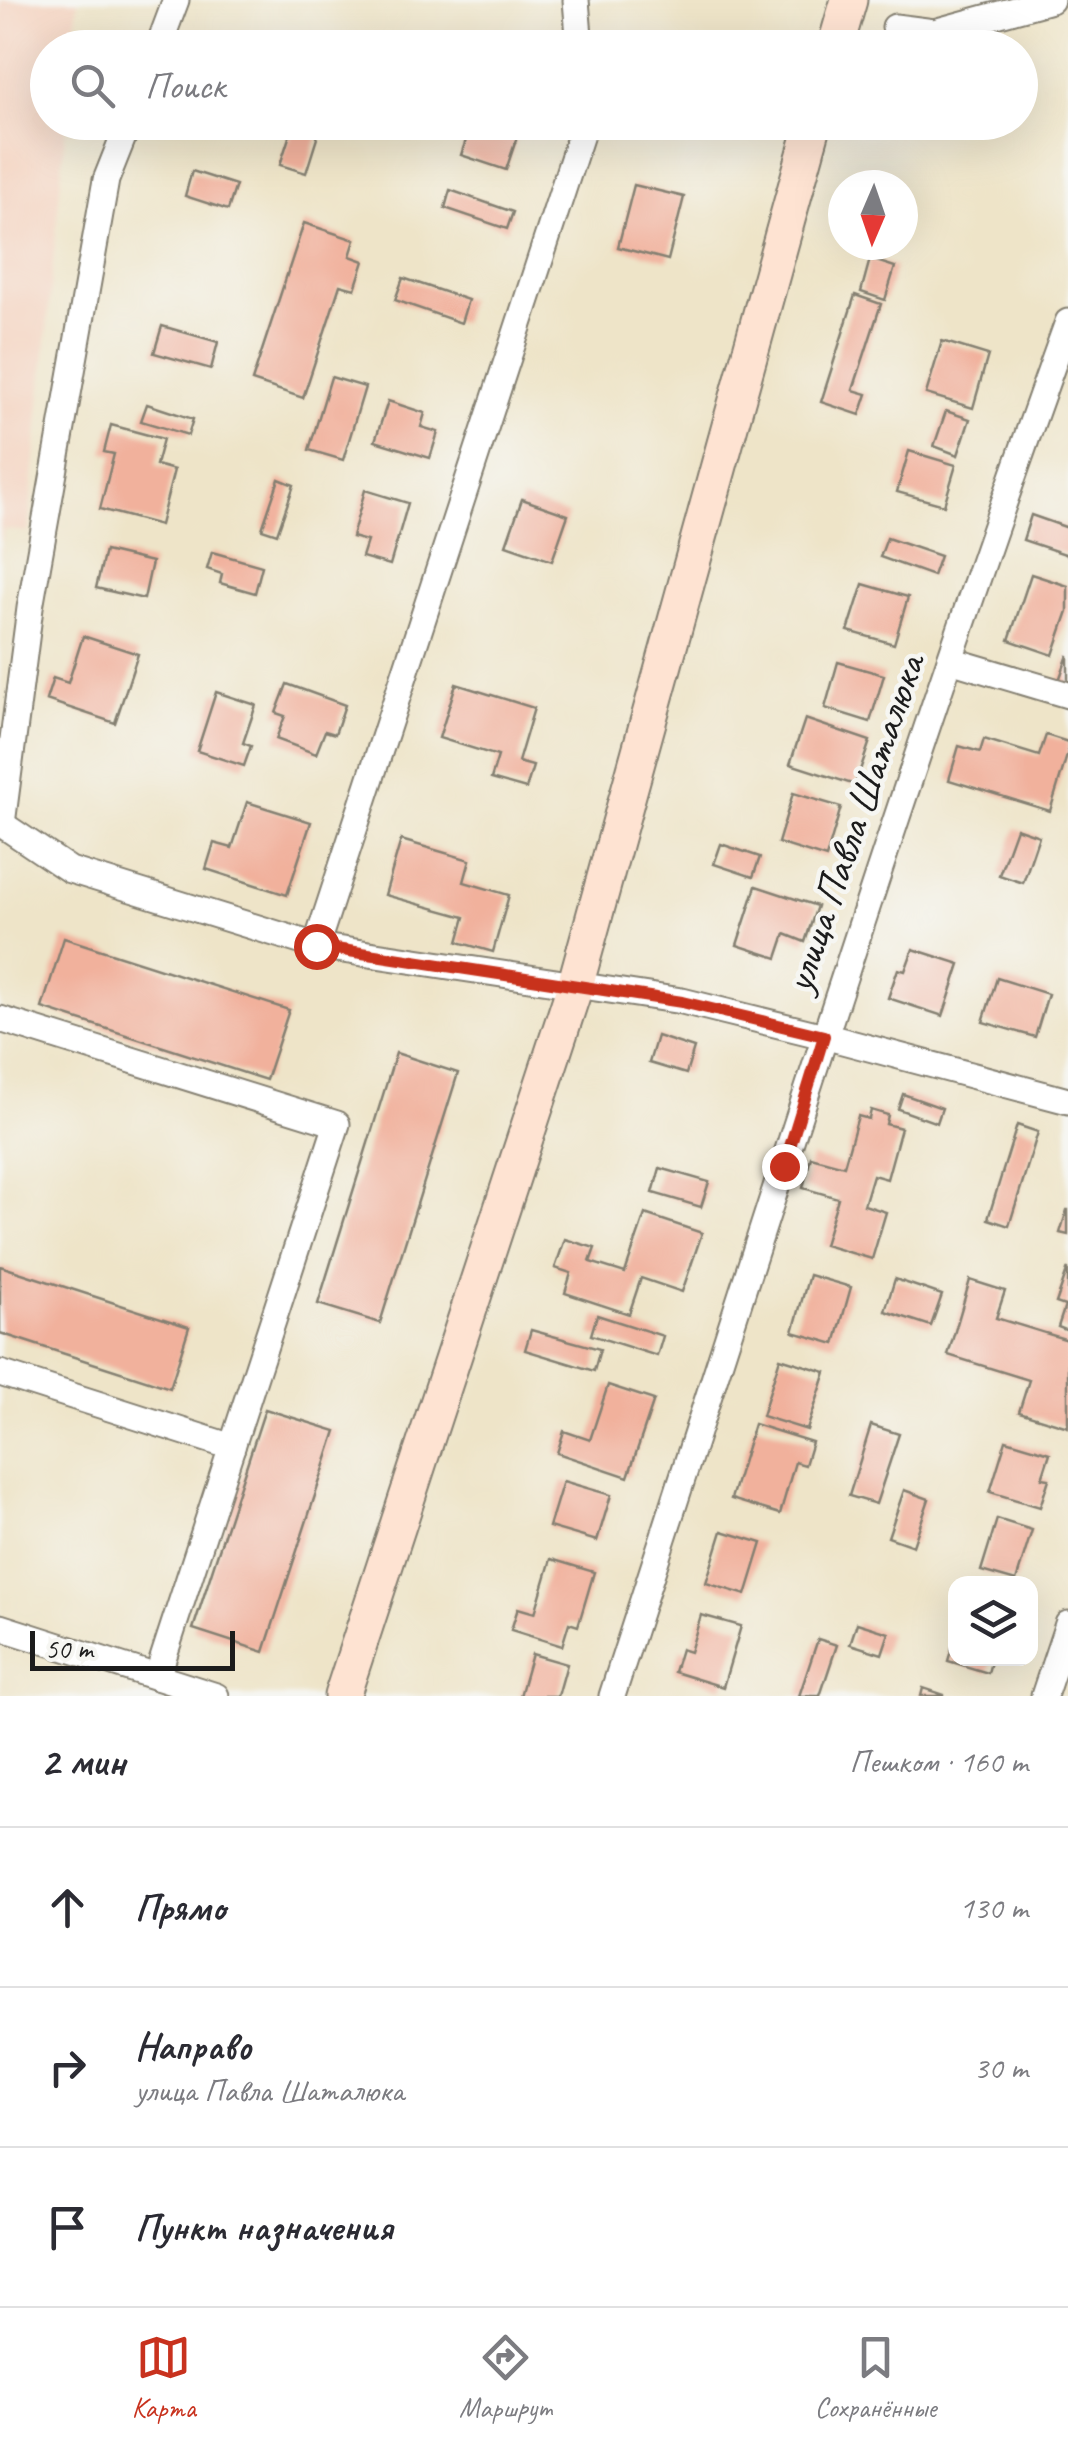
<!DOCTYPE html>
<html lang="ru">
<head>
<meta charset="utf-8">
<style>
  :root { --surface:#fff; --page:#f2f2f3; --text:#2b2b33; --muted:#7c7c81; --line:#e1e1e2; --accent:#c8321e }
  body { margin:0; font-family:Caveat,sans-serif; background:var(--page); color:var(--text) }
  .controls { position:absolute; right:30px; bottom:30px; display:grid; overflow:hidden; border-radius:20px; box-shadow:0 10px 40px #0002 }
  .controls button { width:90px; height:90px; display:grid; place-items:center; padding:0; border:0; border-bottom:2px solid var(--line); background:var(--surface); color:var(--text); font:50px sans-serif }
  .compass { position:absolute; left:828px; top:170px; width:90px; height:90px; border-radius:50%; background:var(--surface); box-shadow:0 10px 40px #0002; rotate:182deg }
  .scale { position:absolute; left:30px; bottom:25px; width:205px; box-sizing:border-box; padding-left:10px; border:5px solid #1c1c1c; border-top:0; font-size:28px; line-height:35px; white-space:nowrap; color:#1c1c1c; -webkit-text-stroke:8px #f6f6f2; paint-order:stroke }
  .stop { position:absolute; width:30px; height:30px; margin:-22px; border:8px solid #c8321e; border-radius:50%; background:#fff }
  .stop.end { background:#c8321e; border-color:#fff; box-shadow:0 2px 10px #0008 }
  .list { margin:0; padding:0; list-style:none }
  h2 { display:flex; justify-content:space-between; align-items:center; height:130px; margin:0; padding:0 40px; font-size:42px }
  h2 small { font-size:32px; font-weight:400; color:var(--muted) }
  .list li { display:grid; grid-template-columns:65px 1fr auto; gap:30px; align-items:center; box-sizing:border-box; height:160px; padding:0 40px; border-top:2px solid var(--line) }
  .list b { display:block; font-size:38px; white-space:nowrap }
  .list p { margin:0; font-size:32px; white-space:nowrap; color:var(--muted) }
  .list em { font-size:32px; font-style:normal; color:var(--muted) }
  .icon { flex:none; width:55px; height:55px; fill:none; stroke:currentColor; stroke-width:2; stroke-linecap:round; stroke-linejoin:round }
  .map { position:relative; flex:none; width:1068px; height:1696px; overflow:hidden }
  .search { position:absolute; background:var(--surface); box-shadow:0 10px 40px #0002; left:30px; right:30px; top:30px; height:110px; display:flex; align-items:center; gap:25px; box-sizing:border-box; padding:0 35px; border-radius:55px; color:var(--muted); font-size:38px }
  .sheet { height:610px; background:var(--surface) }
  nav { display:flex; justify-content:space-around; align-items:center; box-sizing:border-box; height:140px; border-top:2px solid var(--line); background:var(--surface); font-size:28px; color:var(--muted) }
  nav a { display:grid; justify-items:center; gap:5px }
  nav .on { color:var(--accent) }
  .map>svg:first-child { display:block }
  .built { fill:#f4d3c0 }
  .building { fill:#f1b19c }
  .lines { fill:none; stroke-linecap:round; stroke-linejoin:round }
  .street-casing { stroke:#858072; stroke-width:29 }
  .secondary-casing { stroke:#858072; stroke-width:39 }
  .street { stroke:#fff; stroke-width:25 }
  .secondary { stroke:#fee3d2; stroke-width:35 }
  .route { stroke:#c8321e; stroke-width:12 }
  .labels { text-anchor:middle; stroke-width:9; stroke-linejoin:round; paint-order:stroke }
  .street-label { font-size:42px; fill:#1c1c1c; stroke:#f6f6f2 }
</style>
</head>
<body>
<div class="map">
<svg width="1068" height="1696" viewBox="0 0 1068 1696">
  <rect width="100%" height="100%" fill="#f6f6f2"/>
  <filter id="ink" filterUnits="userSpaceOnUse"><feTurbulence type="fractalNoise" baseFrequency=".01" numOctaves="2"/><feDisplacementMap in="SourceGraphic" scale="20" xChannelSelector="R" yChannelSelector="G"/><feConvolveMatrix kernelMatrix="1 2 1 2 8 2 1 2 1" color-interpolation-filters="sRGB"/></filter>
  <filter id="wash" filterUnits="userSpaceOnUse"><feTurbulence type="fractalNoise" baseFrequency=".0048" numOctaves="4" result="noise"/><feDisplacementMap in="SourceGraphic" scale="40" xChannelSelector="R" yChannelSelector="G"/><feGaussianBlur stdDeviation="2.25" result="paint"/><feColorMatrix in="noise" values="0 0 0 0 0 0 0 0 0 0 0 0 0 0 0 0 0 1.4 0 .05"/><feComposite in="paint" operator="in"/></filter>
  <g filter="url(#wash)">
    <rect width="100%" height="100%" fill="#eee4c8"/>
    <polygon class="built" points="0,0 78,0 73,47 48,48 48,122 66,123 28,532 3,529 0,563"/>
    <g id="blocks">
      <g class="building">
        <polygon points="294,122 322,122 306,173 280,165"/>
        <polygon points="472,122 522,122 506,170 461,155"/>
        <polygon points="192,171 236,185 228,210 185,196"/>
        <polygon points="634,185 684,197 668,260 618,247"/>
        <polygon points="450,190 513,212 507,229 445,208"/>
        <polygon points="304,223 355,240 350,256 364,261 355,289 340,285 303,398 252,381"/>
        <polygon points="870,259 895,267 885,300 861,292"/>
        <polygon points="403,278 468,300 461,323 395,300"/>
        <polygon points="855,295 881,304 853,390 867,394 860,415 821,402"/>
        <polygon points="162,326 218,342 211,369 154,353"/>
        <polygon points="942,341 988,355 973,408 926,394"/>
        <polygon points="331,377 365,387 343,460 309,450"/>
        <polygon points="388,401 425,413 421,427 438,432 430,458 375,441"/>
        <polygon points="147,404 193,419 188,435 141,421"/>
        <polygon points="946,411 970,419 958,455 934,446"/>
        <polygon points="111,425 163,439 156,465 174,470 160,525 100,509 114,454 104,452"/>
        <polygon points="909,451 956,465 944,505 897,492"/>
        <polygon points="279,479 294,485 277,534 262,529"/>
        <polygon points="365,490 408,503 390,565 362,557 367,541 352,537"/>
        <polygon points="522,499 568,515 552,561 506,545"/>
        <polygon points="1031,515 1068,528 1068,555 1023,540"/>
        <polygon points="887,538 940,556 933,576 880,557"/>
        <polygon points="105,551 152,562 144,599 96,588"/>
        <polygon points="212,552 262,566 255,593 220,583 222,574 207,569"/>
        <polygon points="1031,574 1068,586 1068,611 1053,655 1009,640"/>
        <polygon points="863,584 908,597 894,644 848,631"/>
        <polygon points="83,636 138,654 115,723 46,700 53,678 68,683"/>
        <polygon points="1068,655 1068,693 1056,689"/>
        <polygon points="838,662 884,675 870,722 825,708"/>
        <polygon points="287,684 345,705 335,734 325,731 316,754 276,739 285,716 276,713"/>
        <polygon points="456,684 534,708 518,762 533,766 526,789 491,779 498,756 439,738"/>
        <polygon points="216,692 256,705 243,743 251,746 244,766 197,751"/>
        <polygon points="805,719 870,741 855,785 790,764"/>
        <polygon points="1046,735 1068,742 1068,752 1050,811 949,780 959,746 980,752 984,739 1039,756"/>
        <polygon points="793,793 841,807 826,858 778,843"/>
        <polygon points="247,802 311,822 287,895 206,869 214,843 232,848"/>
        <polygon points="1016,828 1039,836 1023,883 999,875"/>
        <polygon points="401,840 470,860 464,882 509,895 493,952 458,942 465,917 385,895"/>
        <polygon points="721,844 760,857 753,877 714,864"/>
        <polygon points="756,886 817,906 805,942 785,934 777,958 737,945"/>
        <polygon points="64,938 289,1010 266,1080 42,1008"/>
        <polygon points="913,949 960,964 943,1016 888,998 898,969 905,971"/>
        <polygon points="997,978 1048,994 1035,1037 983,1022"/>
        <polygon points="657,1036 694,1048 686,1074 649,1063"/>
        <polygon points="396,1053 458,1073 380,1323 318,1304"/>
        <polygon points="903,1094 942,1108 937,1123 898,1109"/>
        <polygon points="871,1110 888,1115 886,1124 901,1128 887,1179 873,1175 864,1205 886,1212 872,1259 824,1245 838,1198 803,1188 811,1157 844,1166 858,1116 869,1119"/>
        <polygon points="1017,1125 1038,1132 1009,1226 988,1219"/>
        <polygon points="660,1168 709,1182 701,1207 653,1193"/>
        <polygon points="1067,1210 1068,1210 1068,1235 1060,1233"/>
        <polygon points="645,1214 702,1233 682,1292 641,1278 629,1314 565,1293 571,1273 555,1268 565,1239 595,1248 590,1262 625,1273"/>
        <polygon points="0,1266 189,1327 170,1388 0,1333"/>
        <polygon points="1068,1268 1068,1331 1058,1327 1065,1306 1056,1303"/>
        <polygon points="809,1275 851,1287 835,1344 793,1332"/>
        <polygon points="895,1279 942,1295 931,1326 885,1311"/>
        <polygon points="970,1280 1005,1291 996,1318 1068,1340 1068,1427 1019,1412 1029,1380 948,1355"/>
        <polygon points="597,1315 663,1336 657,1356 591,1335"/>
        <polygon points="531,1330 600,1349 594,1371 525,1350"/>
        <polygon points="780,1358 826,1372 807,1430 762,1416"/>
        <polygon points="608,1385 654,1400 628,1477 557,1453 564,1431 590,1440"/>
        <polygon points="265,1409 336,1431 264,1652 193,1629"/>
        <polygon points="754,1424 812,1442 805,1465 795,1462 780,1514 731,1499"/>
        <polygon points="871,1425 899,1434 876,1504 849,1496"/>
        <polygon points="1006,1440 1050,1453 1042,1478 1049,1479 1040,1507 990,1492"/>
        <polygon points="563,1481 611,1495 597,1541 549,1527"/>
        <polygon points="904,1490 929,1499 913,1546 888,1537"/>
        <polygon points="997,1519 1032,1530 1016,1581 981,1571"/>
        <polygon points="722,1531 762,1543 746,1595 706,1583"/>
        <polygon points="551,1559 594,1572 578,1626 569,1623 562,1646 511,1630 518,1608 535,1613"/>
        <polygon points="701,1615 741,1626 723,1687 674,1672 681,1649 690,1652"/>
        <polygon points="857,1623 889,1633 882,1654 850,1644"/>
        <polygon points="955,1637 956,1658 992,1658 988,1673 948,1661"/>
        <polygon points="818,1639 837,1645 820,1696 799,1696"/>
        <polygon points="532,1654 567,1664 558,1696 520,1696"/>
        <polygon points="923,1688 944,1695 944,1696 921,1696"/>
      </g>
    </g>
  </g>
  <g filter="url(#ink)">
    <use href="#blocks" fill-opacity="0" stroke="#858072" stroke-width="2.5"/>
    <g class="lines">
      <g class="street-casing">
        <g id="street">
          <polyline points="576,0 580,48"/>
          <polyline points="895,27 934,32 1051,0"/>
          <polyline points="158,48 176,0"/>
          <polyline points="950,660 1068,695"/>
          <polyline points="0,823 70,870 316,946 682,1001 824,1036 1068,1101"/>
          <polyline points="2,824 30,608 106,180 129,122"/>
          <polyline points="316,946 585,122"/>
          <polyline points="0,1019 337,1124 157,1677"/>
          <polyline points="0,1373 232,1447"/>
          <polyline points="0,1627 216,1696"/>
          <path d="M 612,1696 C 761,1237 904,776 1068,322"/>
          <polyline points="1044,1696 1068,1624"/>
        </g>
      </g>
      <g class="secondary-casing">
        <g id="secondary">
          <polyline points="835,48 849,0"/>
          <polyline points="342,1696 575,986 814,122"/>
        </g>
      </g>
      <use href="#street" class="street"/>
      <use href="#secondary" class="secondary"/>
    </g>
  </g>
  <g class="lines" filter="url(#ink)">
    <polyline class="route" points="316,946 682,1002 824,1036 784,1166"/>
  </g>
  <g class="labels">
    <g class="street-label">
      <text transform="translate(853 823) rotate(-71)" y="15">улица Павла Шаталюка</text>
    </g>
  </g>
</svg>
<div class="controls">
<button><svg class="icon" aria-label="layers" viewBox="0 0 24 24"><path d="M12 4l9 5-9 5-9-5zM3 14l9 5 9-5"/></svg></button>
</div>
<svg class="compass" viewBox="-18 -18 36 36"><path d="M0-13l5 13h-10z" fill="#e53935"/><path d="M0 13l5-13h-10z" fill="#7c7c81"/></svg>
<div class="scale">50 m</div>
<div class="stop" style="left:316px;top:946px"></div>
<div class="stop end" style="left:784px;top:1166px"></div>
<div class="search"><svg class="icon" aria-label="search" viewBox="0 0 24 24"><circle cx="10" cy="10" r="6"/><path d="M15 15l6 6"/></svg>Поиск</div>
</div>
<section class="sheet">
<h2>2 мин<small>Пешком · 160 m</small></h2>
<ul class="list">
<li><svg class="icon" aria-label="ahead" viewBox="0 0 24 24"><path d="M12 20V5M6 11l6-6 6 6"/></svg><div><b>Прямо</b></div><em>130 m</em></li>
<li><svg class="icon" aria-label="right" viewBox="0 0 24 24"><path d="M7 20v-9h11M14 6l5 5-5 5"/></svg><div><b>Направо</b><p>улица Павла Шаталюка</p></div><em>30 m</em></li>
<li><svg class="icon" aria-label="arrive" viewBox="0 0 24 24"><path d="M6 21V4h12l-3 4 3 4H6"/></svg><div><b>Пункт назначения</b></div></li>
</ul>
</section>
<nav>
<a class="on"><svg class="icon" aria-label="map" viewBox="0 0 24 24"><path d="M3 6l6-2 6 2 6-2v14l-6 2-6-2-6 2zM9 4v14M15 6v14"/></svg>Карта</a>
<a><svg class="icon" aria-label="directions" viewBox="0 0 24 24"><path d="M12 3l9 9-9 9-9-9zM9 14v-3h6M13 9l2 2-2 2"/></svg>Маршрут</a>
<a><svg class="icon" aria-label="saved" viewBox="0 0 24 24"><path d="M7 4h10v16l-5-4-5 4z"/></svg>Сохранённые</a>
</nav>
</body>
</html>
